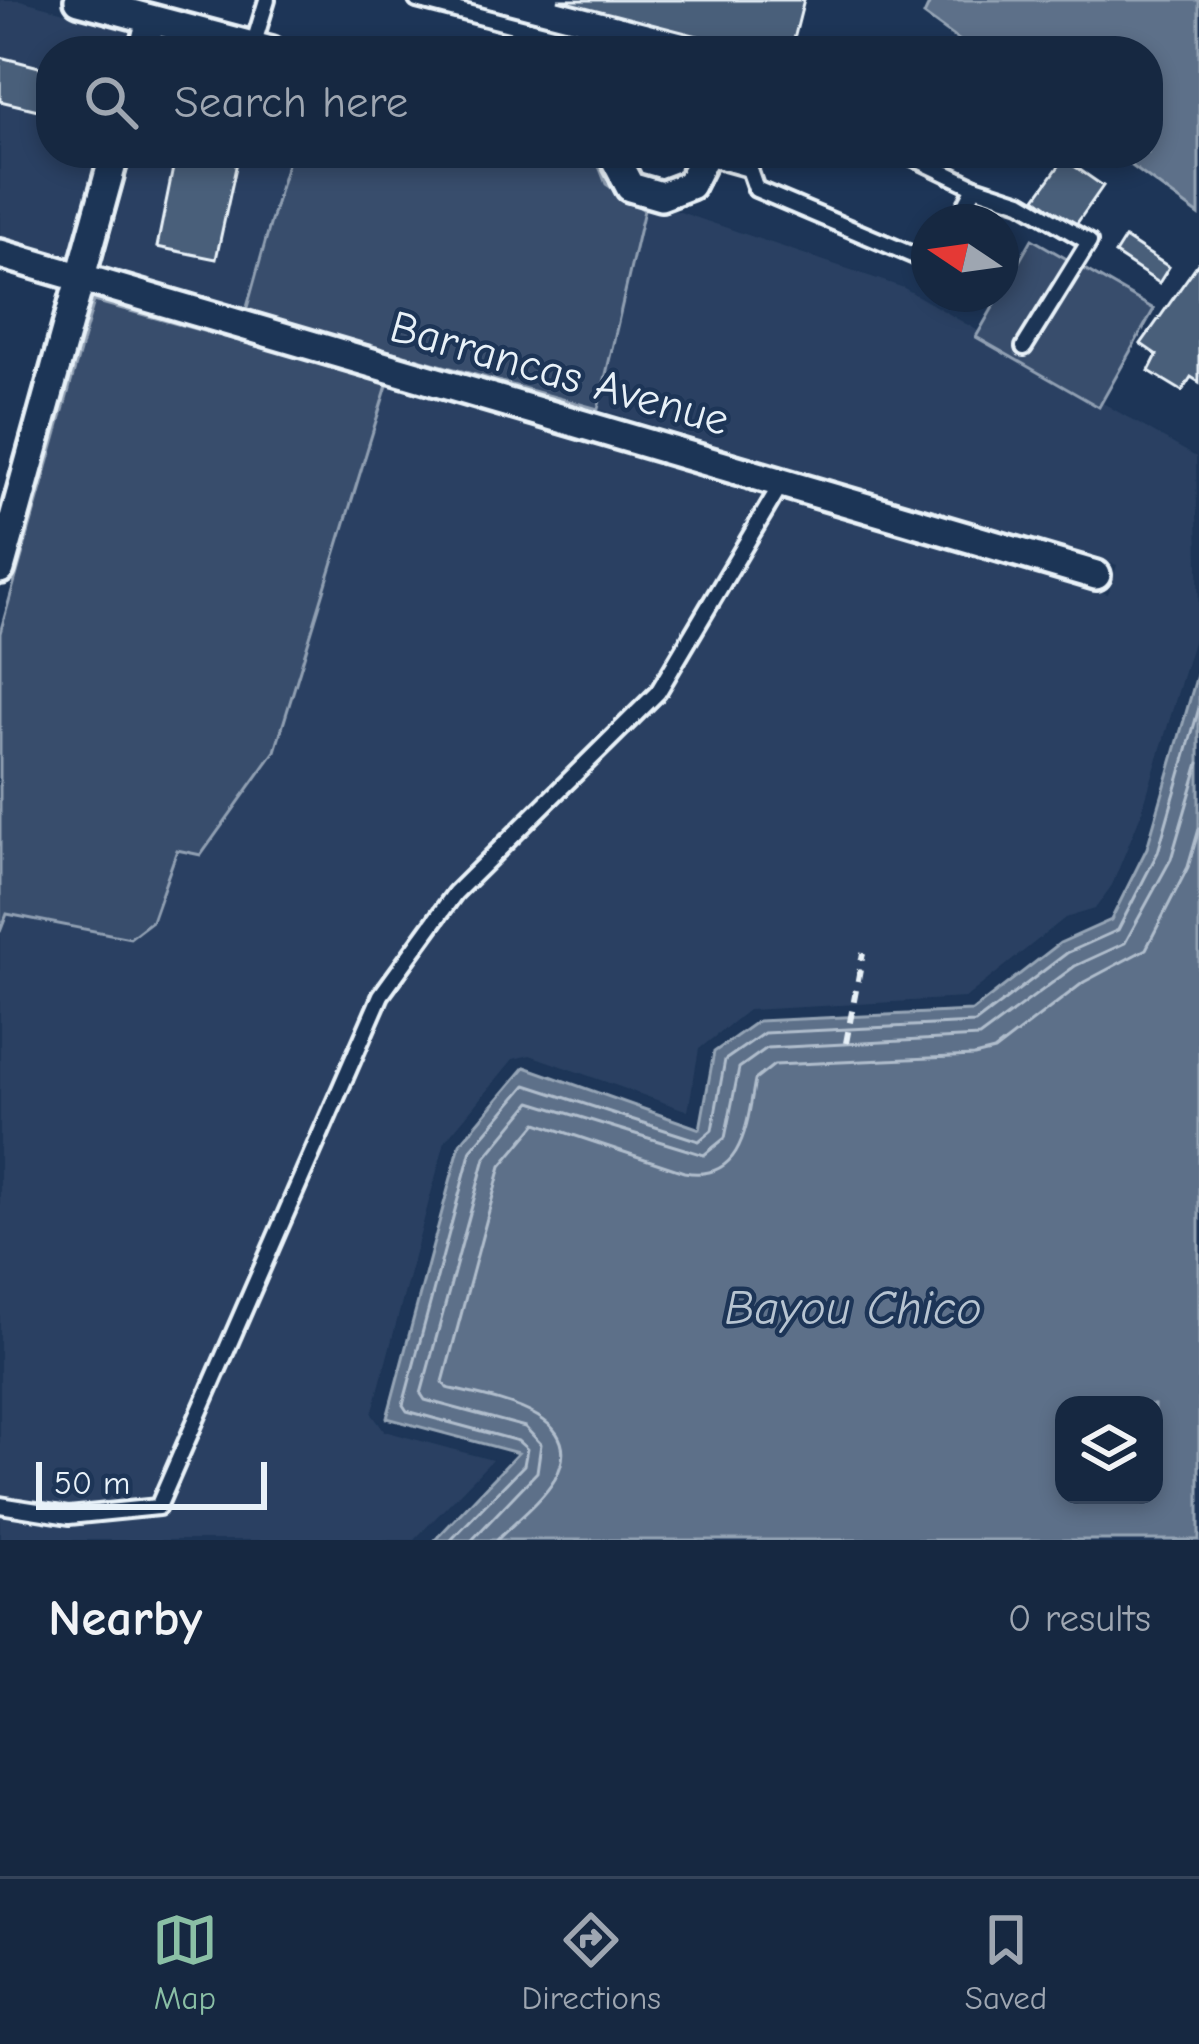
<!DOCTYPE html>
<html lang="en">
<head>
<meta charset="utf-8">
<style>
  :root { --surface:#162841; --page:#1f3048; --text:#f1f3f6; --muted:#9ea6b1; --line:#35445a; --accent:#8abfa5 }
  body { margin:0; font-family:"Comic Neue",sans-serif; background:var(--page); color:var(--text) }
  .controls { position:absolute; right:36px; bottom:36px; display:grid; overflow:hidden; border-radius:24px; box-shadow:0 6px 18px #0003 }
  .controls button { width:108px; height:108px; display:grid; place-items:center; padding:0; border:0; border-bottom:3px solid var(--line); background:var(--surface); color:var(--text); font:60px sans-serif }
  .compass { position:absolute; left:911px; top:204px; width:108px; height:108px; border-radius:50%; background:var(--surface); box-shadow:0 6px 18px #0003; rotate:283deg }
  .scale { position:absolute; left:36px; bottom:30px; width:231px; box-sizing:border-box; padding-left:12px; border:6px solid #e8f1f8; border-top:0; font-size:33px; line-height:42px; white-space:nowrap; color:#e8f1f8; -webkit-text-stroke:9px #1d3557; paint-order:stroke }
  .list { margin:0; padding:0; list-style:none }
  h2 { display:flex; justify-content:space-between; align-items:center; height:156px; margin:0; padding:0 48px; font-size:51px }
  h2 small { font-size:39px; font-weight:400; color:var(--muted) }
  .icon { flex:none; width:66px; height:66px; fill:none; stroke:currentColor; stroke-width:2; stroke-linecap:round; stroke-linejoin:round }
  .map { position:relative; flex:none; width:1199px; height:1540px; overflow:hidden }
  .search { position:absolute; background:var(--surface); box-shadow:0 6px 18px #0003; left:36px; right:36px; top:36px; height:132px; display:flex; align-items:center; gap:30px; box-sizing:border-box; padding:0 42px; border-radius:48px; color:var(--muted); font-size:45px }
  .sheet { height:336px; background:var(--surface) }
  nav { display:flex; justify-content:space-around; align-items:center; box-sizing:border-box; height:168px; border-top:3px solid var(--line); background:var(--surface); font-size:33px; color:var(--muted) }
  nav a { display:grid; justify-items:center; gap:6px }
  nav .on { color:var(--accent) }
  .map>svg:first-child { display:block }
  .built { fill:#2a4162 }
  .green { fill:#374d6c; stroke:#909fb2; stroke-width:3 }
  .water { fill:#5d7089; stroke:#95a4b5; stroke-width:3; fill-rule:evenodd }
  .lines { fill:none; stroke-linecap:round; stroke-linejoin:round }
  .shore { stroke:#b0bdcc; stroke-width:3 }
  .building { fill:#495e7a; stroke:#e8f1f8; stroke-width:3 }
  .service-casing { stroke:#e8f1f8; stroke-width:22 }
  .minor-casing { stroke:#e8f1f8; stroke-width:36 }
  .path { stroke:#e8f1f8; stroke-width:6; stroke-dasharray:12 9; stroke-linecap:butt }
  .service { stroke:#1d3557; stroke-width:14 }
  .minor { stroke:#1d3557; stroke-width:27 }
  .labels { text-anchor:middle; stroke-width:9; stroke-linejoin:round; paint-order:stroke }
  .street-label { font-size:45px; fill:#e8f1f8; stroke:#1d3557 }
  .water-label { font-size:48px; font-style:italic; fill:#b7c4d1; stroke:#1d3557 }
</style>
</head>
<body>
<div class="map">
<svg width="1199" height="1540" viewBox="0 0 1199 1540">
  <rect width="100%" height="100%" fill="#1d3557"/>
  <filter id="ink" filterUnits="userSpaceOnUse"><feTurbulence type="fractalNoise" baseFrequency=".00833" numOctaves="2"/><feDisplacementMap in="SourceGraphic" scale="24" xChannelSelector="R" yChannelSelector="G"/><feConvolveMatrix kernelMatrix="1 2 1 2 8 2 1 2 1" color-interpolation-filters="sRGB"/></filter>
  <g filter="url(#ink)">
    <g class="built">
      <polygon points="0,0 20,0 130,30 124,51 51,51 51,153 97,153 68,260 0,237"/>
      <polygon points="134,153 290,153 246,311 102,271"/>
      <polygon points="644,210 674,210 904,288 1196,457 1199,622 1141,814 1112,885 1095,909 1065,918 965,998 748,1010 699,1049 688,1111 530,1055 513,1059 445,1141 372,1414 384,1431 492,1460 414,1540 0,1540 0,932 6,914 152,921 178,849 201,855 275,751 388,382 1108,594 1117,565 598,409"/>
    </g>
    <g class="green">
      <polygon points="290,153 595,156 606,184 644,210 598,409 246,311"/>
      <polygon points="1032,239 1154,309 1099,407 976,337"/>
      <polygon points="94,301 388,382 275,751 201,855 177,850 152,921 130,938 7,914 0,932 0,633"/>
    </g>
    <g class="water">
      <polygon points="931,0 1199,0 1199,215 1114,153 1148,153 1148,51 974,51 924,15"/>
      <path d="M 1199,668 L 1199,1540 L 435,1540 L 518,1453 L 387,1418 L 460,1144 L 525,1067 L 700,1129 L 714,1052 L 758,1021 L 972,1011 L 1060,943 L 1111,920 L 1147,848 ZM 1064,1405 L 1154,1405 L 1154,1495 L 1064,1495 Z"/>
    </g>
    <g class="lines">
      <g class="shore">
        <polyline points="451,1540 524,1465 527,1449 518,1441 407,1411 403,1405 471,1150 526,1085 699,1141 712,1130 725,1060 764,1033 975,1023 1067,953 1118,930 1158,852 1199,708"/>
        <polyline points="472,1540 537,1472 541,1444 525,1427 425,1400 421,1394 485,1158 531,1102 704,1155 725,1138 739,1068 767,1048 979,1037 1075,966 1125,943 1171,859 1199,763"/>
        <path d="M 497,1540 C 516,1521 542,1501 555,1479 C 592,1412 487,1398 447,1388 L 443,1382 L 501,1166 L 537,1123 L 684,1172 C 744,1183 747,1122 755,1080 L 774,1065 L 974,1056 L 994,1051 L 1084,982 L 1146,949 L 1188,867 L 1199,829"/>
      </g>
    </g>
    <g class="building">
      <polygon points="558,0 804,0 791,51 756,51"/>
      <polygon points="0,57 51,70 51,113 0,101"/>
      <polygon points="176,153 239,153 216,259 157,247"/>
      <polygon points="1064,159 1103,186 1075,226 1036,198"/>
      <polygon points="1125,238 1169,267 1159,283 1115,254"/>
      <polygon points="1199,262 1199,382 1191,377 1182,391 1149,371 1157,355 1141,344"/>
    </g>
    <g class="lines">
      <g class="service-casing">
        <g id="service">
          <polyline points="417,0 614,51"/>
          <polyline points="253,46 267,0"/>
          <polyline points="904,153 975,187 1021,202 1089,242 1024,347"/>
          <polyline points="706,157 749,169 756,153"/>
          <polyline points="749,169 756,189 929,262"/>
          <polyline points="957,222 975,187"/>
          <polyline points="0,1505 69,1516 158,1507 381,995 455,893 658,692 783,481"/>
        </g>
      </g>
      <g class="minor-casing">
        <g id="minor">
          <polyline points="79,0 271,51"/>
          <polyline points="143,51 151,20"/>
          <polyline points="612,153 630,187 661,196 690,185 706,153"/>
          <polyline points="0,254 1096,575"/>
          <polyline points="0,569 115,153"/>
        </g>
      </g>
      <polyline class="path" points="846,1043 863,953"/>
      <use href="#service" class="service"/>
      <use href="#minor" class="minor"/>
    </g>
  </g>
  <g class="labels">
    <g class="street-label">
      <text transform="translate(560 372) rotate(16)" y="16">Barrancas Avenue</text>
    </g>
    <g class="water-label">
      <text x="853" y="1324">Bayou Chico</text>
    </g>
  </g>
</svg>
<div class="controls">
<button><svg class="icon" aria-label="layers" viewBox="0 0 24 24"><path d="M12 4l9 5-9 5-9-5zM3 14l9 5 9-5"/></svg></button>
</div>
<svg class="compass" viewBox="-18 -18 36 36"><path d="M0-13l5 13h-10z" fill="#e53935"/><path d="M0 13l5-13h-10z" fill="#9ea6b1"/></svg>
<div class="scale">50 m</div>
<div class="search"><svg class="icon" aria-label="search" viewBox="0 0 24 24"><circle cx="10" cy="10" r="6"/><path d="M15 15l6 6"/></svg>Search here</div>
</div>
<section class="sheet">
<h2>Nearby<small>0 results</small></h2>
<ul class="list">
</ul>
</section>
<nav>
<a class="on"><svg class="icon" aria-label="map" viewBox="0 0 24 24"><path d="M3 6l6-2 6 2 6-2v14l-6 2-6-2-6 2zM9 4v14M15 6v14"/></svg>Map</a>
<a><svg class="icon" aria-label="directions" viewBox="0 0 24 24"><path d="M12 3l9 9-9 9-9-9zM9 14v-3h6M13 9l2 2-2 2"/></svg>Directions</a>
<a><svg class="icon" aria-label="saved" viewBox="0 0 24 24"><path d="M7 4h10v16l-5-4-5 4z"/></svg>Saved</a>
</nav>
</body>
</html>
